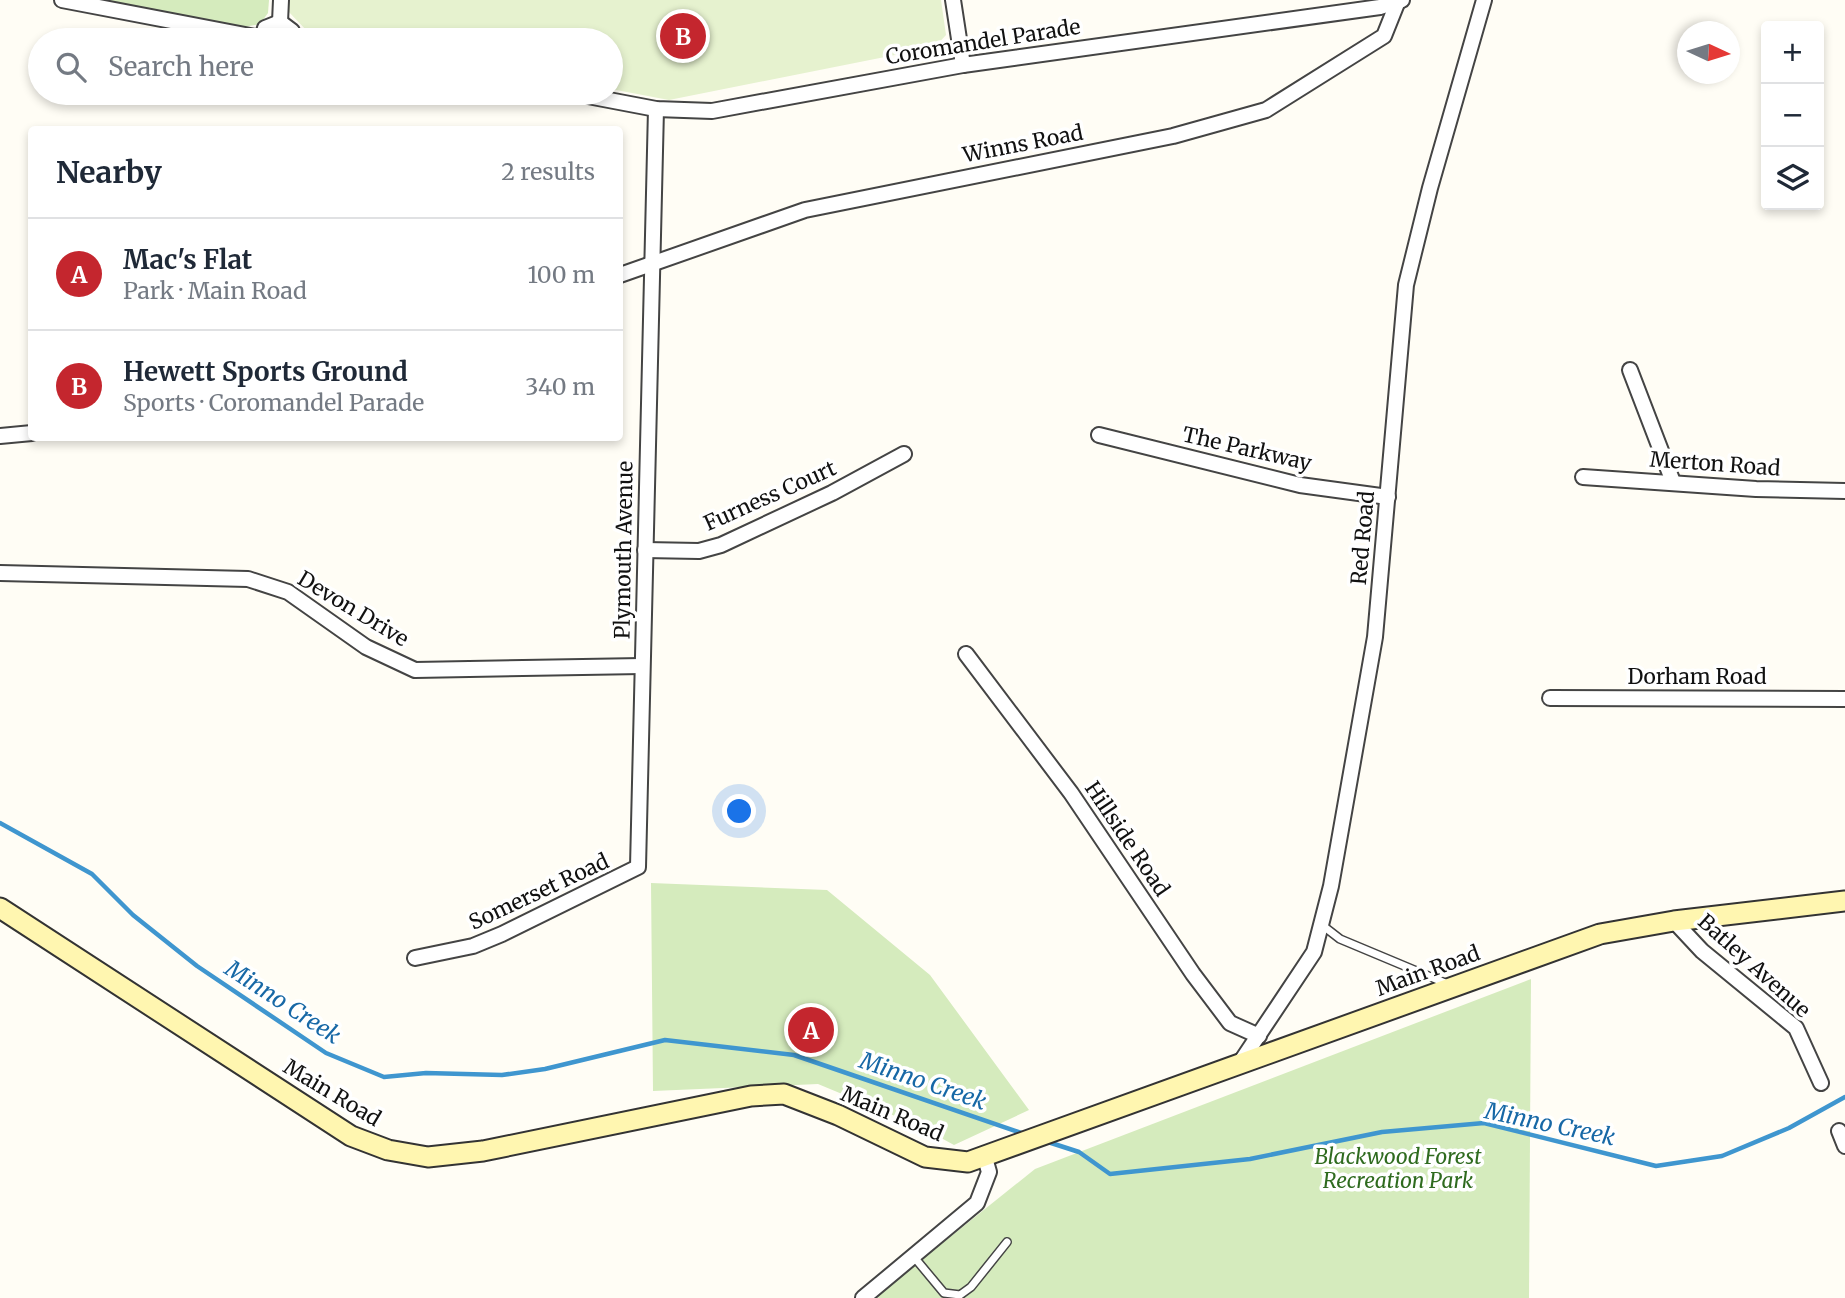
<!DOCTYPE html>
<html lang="en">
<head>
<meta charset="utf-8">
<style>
  :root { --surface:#fff; --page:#f6f6f7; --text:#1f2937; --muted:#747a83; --line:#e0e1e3; --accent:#c4262e }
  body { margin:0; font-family:Merriweather,serif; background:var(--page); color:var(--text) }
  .controls { position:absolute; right:21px; top:21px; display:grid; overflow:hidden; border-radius:7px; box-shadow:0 4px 10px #0003 }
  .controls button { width:63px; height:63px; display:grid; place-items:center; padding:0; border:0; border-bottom:2px solid var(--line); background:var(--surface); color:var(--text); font:35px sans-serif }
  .compass { position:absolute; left:1677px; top:21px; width:63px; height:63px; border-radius:50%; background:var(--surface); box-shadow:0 4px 10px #0003; rotate:94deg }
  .you { position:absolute; left:740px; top:812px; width:24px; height:24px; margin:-18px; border:5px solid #fff; border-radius:50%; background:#1a73e8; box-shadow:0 0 0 10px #1a73e833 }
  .badge { display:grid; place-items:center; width:46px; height:46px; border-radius:50%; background:var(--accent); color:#fff; font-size:23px; font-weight:700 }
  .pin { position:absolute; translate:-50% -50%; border:4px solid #fff; box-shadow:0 2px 7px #0006 }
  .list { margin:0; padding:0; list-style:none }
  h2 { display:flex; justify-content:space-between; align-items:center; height:91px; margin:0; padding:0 28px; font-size:30px }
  h2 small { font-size:23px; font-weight:400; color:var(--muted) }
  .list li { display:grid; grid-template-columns:46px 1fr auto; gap:21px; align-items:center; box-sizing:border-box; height:112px; padding:0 28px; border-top:2px solid var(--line) }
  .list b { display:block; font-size:26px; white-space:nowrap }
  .list p { margin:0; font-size:23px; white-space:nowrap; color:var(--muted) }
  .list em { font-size:23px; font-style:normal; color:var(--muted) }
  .icon { flex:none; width:38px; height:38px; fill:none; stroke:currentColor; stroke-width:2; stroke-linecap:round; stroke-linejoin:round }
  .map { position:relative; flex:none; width:1845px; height:1298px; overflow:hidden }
  .search { position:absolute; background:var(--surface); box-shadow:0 4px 10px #0003; left:28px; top:28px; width:595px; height:77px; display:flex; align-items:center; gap:18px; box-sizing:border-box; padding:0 24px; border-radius:38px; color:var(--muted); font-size:26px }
  .panel { position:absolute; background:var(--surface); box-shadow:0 4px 10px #0003; left:28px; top:126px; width:595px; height:315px; border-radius:7px }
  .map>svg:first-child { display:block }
  .green { fill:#d5ebbd }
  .pitch { fill:#e6f2cf }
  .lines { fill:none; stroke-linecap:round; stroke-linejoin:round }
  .stream { stroke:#3f96cf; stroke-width:4.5 }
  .lane-casing { stroke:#444; stroke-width:10 }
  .street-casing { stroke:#444; stroke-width:18 }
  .secondary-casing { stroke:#333; stroke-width:23 }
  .lane { stroke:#fff; stroke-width:7 }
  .street { stroke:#fff; stroke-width:14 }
  .secondary { stroke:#fff6b0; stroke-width:19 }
  .labels { text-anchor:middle; stroke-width:7; stroke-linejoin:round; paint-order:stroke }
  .street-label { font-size:21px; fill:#111; stroke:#fff }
  .park-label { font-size:21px; font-style:italic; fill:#2f6b1f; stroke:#fff }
  .water-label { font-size:23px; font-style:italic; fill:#1768a6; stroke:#fff }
</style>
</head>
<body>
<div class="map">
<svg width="1845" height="1298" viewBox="0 0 1845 1298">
  <rect width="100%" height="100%" fill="#fffdf5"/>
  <g class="green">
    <polygon points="103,0 269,0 268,13 260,24 244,27"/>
    <polygon points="651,883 827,890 930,975 1029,1110 954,1145 919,1126 818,1084 653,1091"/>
    <polygon points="1531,979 1529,1298 874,1298 1035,1169"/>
  </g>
  <polygon class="pitch" points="287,0 941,0 946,35 935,47 669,100 611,89 611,40 350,40 308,32 287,10"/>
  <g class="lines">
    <g class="stream">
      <polyline points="0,823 92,874 133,915 197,966 326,1053 384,1077 426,1073 502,1075 545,1069 665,1040 794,1055 1024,1134"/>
      <polyline points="1045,1141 1079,1152 1110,1174 1250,1159 1382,1132 1484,1123 1656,1166 1722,1156 1789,1128 1845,1097"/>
    </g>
    <g class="lane-casing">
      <g id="lane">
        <polyline points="1322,925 1340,939 1450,985"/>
        <polyline points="914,1257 944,1293 960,1295 971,1287 1007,1242"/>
      </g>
    </g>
    <g class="street-casing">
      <g id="street">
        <polyline points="62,0 261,38"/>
        <polyline points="953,0 963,65"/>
        <polyline points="280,22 281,0"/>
        <polyline points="262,40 265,28 280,22 292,31 294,40"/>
        <polyline points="572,93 656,109 712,111 963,65 1380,7 1402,0"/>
        <polyline points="620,275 805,210 1173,136 1266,110 1384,36 1398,1"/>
        <polyline points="1630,370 1673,482"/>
        <polyline points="1099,435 1300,485 1388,497"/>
        <polyline points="0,436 32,433"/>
        <polyline points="1583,477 1756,489 1845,491"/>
        <polyline points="645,550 699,551 721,545 832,493 904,454"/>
        <polyline points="0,573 248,579 288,592 366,647 415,670 642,666"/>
        <polyline points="966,654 1071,793 1193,974 1230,1023 1259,1036"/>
        <polyline points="1550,698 1845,699"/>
        <polyline points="1674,921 1702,951 1796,1028 1821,1083"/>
        <polyline points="415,958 473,946 502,934 638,867 656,109"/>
        <polyline points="1240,1063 1314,952 1331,886 1375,637 1406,285 1430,188 1484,0"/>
        <polyline points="1839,1131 1845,1146"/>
        <polyline points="863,1298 977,1203 989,1172 985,1158"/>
      </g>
    </g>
    <g class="secondary-casing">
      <polyline id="secondary" points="0,908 351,1136 388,1150 428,1157 483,1151 751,1096 784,1094 838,1115 925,1157 968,1162 1600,934 1674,921 1845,901"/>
    </g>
    <use href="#lane" class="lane"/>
    <use href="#street" class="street"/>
    <use href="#secondary" class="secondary"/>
  </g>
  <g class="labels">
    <g class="street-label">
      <text transform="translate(983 42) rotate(-9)" y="7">Coromandel Parade</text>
      <text transform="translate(1023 144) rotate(-11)" y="7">Winns Road</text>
      <text transform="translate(1247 449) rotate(13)" y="7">The Parkway</text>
      <text transform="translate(1715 464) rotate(4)" y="7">Merton Road</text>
      <text transform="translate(770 496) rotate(-24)" y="7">Furness Court</text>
      <text transform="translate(1363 538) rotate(-85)" y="7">Red Road</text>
      <text transform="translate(624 550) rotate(-89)" y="7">Plymouth Avenue</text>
      <text transform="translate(353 609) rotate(31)" y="7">Devon Drive</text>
      <text x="1697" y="684">Dorham Road</text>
      <text transform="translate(1127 839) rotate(56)" y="7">Hillside Road</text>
      <text transform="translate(539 892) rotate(-25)" y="7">Somerset Road</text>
      <text transform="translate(1754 966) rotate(42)" y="7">Batley Avenue</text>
      <text transform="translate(1428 971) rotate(-20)" y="7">Main Road</text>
      <text transform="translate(332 1093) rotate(31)" y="7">Main Road</text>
      <text transform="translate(892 1114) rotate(23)" y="7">Main Road</text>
    </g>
    <g class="park-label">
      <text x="1398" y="1164">Blackwood Forest<tspan x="1398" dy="24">Recreation Park</tspan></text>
    </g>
    <g class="water-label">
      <text transform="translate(283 1002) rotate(33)" y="8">Minno Creek</text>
      <text transform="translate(923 1081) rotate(19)" y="8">Minno Creek</text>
      <text transform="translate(1550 1124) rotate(12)" y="8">Minno Creek</text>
    </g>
  </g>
</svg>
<div class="controls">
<button>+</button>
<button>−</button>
<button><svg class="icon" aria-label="layers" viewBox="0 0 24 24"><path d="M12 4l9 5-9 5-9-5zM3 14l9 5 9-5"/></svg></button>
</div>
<svg class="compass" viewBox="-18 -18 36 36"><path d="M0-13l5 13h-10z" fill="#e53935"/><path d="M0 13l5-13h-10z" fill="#747a83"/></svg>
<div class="you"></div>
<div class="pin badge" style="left:811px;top:1030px">A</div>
<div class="pin badge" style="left:683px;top:36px">B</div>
<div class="search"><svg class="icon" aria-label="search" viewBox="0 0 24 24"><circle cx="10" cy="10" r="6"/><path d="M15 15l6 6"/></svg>Search here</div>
<section class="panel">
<h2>Nearby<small>2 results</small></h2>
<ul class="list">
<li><span class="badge">A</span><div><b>Mac's Flat</b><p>Park · Main Road</p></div><em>100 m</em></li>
<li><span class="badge">B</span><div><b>Hewett Sports Ground</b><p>Sports · Coromandel Parade</p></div><em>340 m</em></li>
</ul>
</section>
</div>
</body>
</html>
